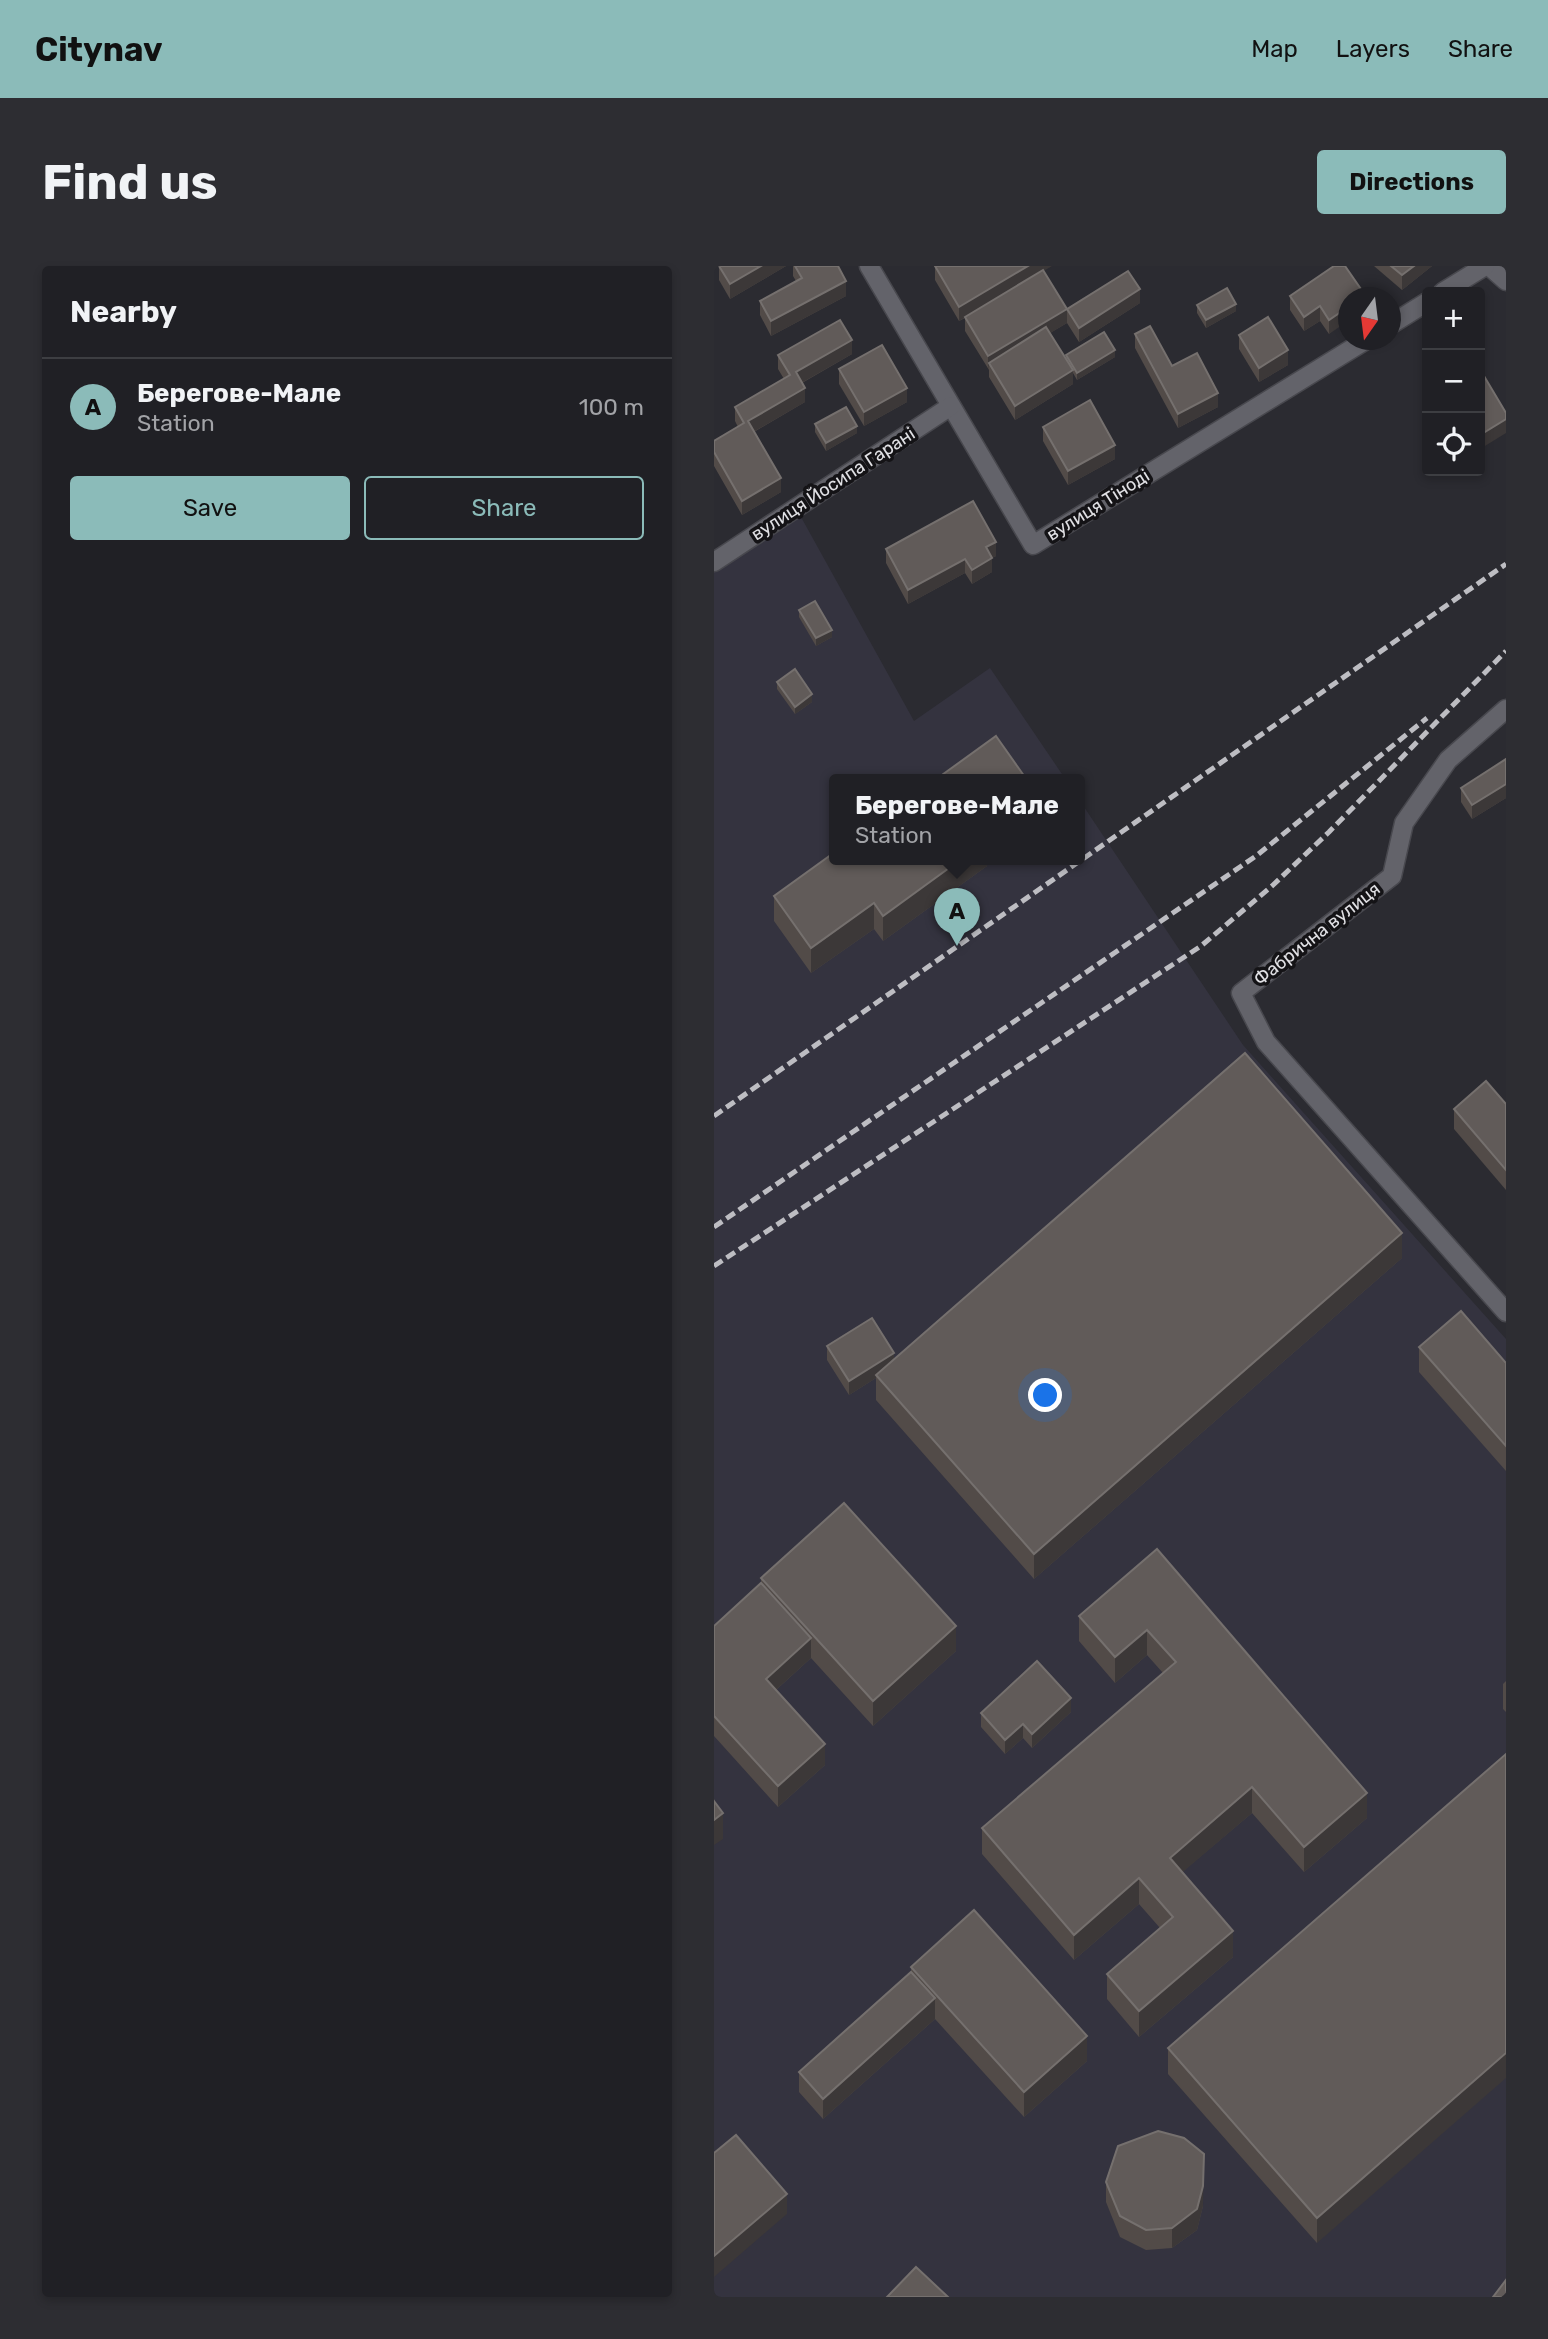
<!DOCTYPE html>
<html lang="en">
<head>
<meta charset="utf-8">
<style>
  :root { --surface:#202025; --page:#2d2d32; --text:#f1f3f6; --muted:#a2a3a7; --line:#3d3e42; --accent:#8bbbb9 }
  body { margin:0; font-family:Rubik,sans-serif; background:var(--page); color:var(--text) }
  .controls { position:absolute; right:21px; top:21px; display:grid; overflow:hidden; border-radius:7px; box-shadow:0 4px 10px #0003 }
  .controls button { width:63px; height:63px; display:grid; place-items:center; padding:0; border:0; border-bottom:2px solid var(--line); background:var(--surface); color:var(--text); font:35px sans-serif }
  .compass { position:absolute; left:624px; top:21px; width:63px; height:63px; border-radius:50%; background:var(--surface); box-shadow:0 4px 10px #0003; rotate:194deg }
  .you { position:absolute; left:332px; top:1130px; width:24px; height:24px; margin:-18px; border:5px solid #fff; border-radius:50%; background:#1a73e8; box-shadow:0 0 0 10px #1a73e833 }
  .badge { display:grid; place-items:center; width:46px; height:46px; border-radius:50%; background:var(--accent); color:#111; font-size:23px; font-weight:700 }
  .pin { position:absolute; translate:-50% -58px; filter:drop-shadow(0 2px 4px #0008) }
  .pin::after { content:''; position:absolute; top:37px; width:24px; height:21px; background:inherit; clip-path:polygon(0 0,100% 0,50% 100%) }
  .popup { position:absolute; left:115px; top:508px; width:256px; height:91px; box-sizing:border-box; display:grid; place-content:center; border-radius:7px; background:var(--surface); filter:drop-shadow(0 2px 5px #0005); font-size:23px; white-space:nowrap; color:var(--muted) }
  .popup b { font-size:26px; color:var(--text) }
  .popup::after { content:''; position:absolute; left:50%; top:100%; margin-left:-14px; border:14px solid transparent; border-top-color:var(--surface) }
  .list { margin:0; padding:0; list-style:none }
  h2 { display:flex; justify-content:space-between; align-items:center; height:91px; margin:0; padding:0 28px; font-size:30px }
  h2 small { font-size:23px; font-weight:400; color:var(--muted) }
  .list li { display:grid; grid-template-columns:46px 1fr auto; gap:21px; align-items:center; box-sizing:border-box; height:98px; padding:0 28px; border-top:2px solid var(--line) }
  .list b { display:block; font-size:26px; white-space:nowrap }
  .list p { margin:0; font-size:23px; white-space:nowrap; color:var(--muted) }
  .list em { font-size:23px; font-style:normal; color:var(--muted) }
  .actions { display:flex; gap:14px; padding:21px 28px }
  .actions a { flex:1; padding:16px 0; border:2px solid var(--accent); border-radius:7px; text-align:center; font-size:24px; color:var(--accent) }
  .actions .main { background:var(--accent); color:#111 }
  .icon { flex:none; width:38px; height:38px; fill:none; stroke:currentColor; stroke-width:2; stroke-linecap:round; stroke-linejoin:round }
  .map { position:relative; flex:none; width:792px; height:2031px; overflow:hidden; border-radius:7px }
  header { display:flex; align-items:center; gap:42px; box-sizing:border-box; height:98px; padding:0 35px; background:var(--accent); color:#111 }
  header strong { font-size:33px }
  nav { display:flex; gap:38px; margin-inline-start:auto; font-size:24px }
  .intro { display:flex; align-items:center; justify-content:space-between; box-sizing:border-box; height:168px; padding:0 42px }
  h1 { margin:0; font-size:49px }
  .button { padding:18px 32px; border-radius:7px; background:var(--accent); color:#111; font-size:24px; font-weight:700 }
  main { display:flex; gap:42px; padding:0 42px }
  aside { flex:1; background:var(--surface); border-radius:7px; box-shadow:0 4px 10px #0003 }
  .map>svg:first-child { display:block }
  .built { fill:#34333f }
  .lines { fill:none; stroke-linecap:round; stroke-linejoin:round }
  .minor-casing { stroke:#48484e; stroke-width:21 }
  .minor { stroke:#63636a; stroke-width:18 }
  .rail { stroke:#bdbdc2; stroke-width:5; stroke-dasharray:10 5; stroke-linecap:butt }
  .wall { fill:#524b48 }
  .shaded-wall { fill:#3c3838 }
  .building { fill:#615b59; stroke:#75706e; stroke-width:2 }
  .labels { text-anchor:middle; stroke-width:7; stroke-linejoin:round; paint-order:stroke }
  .street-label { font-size:18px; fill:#e0e0e4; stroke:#141316 }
</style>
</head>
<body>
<header>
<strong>Citynav</strong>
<nav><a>Map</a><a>Layers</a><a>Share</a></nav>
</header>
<div class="intro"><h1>Find us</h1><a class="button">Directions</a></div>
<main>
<aside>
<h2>Nearby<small></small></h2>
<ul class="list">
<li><span class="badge">A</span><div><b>Берегове-Мале</b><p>Station</p></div><em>100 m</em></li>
</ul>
<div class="actions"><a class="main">Save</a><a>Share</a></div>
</aside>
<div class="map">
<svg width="792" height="2031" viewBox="0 0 792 2031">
  <rect width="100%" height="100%" fill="#2b2b31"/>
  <polygon class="built" points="82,242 200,455 276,402 352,514 120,514 120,594 366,594 366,535 529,779 792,1073 792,2031 0,2031 0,296"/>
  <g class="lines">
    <g class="minor-casing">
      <g id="minor">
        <polyline points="155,0 319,279 652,74"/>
        <polyline points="775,0 792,15"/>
        <polyline points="729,26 771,0"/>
        <polyline points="676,59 713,36"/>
        <polyline points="0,296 237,140"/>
        <polyline points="792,443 734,494 690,557 678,610 527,727 552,776 792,1046"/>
      </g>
    </g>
    <use href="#minor" class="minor"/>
    <g class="rail">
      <polyline points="0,850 792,298"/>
      <polyline points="0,961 542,590 713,452"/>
      <polyline points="0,1000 487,680 558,620 615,566 792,385"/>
    </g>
  </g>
  <g class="wall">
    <polygon points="5,0 72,0 16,33 5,14"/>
    <polygon points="79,0 124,0 132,30 57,70 46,49 46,35 82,15 79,10"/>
    <polygon points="221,0 330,5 353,43 426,37 365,76 353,57 336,67 352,93 352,89 401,91 363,114 359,107 359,118 301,154 275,111 275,104 251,65 251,52 245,55 221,14"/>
    <polygon points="660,0 718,0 688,24"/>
    <polygon points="576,30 651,32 615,68 606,55 590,65 576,44"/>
    <polygon points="483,39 522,45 492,62 483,47"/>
    <polygon points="421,68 458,100 504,141 464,162 421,82"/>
    <polygon points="525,69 574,99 545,116 525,83"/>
    <polygon points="138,88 88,117 91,136 40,166 67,226 28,249 0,200 0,175 24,161 21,155 21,141 70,113 64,103 64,89"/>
    <polygon points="125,103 193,136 150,160 125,118"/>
    <polygon points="101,158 143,167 112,185 101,166"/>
    <polygon points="329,161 401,193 354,219 329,175"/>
    <polygon points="172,283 282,290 278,292 278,306 258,318 251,307 194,338 172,297"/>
    <polygon points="85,344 118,371 102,380 85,351"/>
    <polygon points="63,416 98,436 81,448 63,423"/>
    <polygon points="792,493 792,532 758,553 747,536 747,522"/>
    <polygon points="273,594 273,600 169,675 160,663 97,707 60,655 60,630"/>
    <polygon points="792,838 792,924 740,863 740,843"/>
    <polygon points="688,992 320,1313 162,1134 162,1112 135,1129 113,1094 113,1080 180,1094"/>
    <polygon points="705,1081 792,1097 792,1205 705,1106"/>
    <polygon points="443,1283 653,1552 590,1606 538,1547 468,1606 519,1691 425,1771 393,1733 393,1708 446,1662 425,1638 360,1694 268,1588 268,1562 449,1407 433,1389 401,1417 365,1375 365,1350"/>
    <polygon points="47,1312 242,1385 159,1460 97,1392 62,1424 111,1499 64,1541 0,1470 0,1360 47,1317"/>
    <polygon points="792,1415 792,1446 789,1443 789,1418"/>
    <polygon points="357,1446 318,1482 309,1472 291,1488 267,1461 267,1447"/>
    <polygon points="792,1488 603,1977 454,1808 454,1782"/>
    <polygon points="197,1701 373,1795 310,1851 221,1753 109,1853 85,1826 85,1806 197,1706"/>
    <polygon points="392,1916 489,1940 483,1964 458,1982 432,1984 406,1971 392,1936"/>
  </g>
  <g class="shaded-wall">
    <polygon points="47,0 72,0 16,33 16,18"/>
    <polygon points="314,0 338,0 245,55 245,41"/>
    <polygon points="700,0 718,0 688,24 688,9"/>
    <polygon points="132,15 132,30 57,70 57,55"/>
    <polygon points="426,23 426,37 365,76 365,62"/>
    <polygon points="522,38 522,45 492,62 492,54"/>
    <polygon points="606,40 606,55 590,65 590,51"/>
    <polygon points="634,41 634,55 615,68 615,54"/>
    <polygon points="353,43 353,57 278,102 275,97 274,104 274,90"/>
    <polygon points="138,74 138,88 82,120 82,106"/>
    <polygon points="401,84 401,91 363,114 363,107"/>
    <polygon points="574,84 574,99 545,116 545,102"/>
    <polygon points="359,104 359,118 301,154 301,140"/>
    <polygon points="91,122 91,136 34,169 34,155"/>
    <polygon points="193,122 193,136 150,160 150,146"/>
    <polygon points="504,127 504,141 464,162 464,148"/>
    <polygon points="792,153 792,167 766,183 766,169"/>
    <polygon points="143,160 143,167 112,185 112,177"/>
    <polygon points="401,179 401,193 354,219 354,205"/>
    <polygon points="67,212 67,226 28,249 28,235"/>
    <polygon points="282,276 282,290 272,295 272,281"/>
    <polygon points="278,292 278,306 258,318 258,304"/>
    <polygon points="251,293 251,307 194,338 194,324"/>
    <polygon points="118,364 118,371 102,380 102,372"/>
    <polygon points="98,428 98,436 81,448 81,441"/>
    <polygon points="792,518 792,532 758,553 758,539"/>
    <polygon points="246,594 273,594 273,600 169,675 169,650"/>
    <polygon points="160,637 160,663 97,707 97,682"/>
    <polygon points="688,967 688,992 320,1313 320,1288"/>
    <polygon points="180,1087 180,1101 162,1109 162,1112 135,1129 135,1115"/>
    <polygon points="242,1360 242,1385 159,1460 159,1435"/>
    <polygon points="433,1364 433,1389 401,1417 401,1391"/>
    <polygon points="97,1372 97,1392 52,1433 52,1413"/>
    <polygon points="357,1432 357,1446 318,1482 318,1468"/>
    <polygon points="309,1458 309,1472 291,1488 291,1474"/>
    <polygon points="111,1478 111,1499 64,1541 64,1520"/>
    <polygon points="538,1521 538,1547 456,1617 456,1592"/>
    <polygon points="653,1527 653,1552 590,1606 590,1581"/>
    <polygon points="9,1547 9,1573 0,1579 0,1554"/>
    <polygon points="425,1612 425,1638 360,1694 360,1669"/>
    <polygon points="519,1665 519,1691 425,1771 425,1745"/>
    <polygon points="221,1732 221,1753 109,1853 109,1833"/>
    <polygon points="373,1770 373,1795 310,1851 310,1826"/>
    <polygon points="792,1787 792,1812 603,1977 603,1952"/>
    <polygon points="490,1888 489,1940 483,1964 458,1982 458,1962"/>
    <polygon points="73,1928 73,1948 0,2011 0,1990"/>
  </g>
  <g class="building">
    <polygon points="5,0 47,0 16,18"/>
    <polygon points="81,0 124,0 132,15 57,55 46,35 88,12"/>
    <polygon points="221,0 314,0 245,41"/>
    <polygon points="620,0 631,0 651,29 648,32 634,32 634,41 615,54 606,40 590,51 576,30"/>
    <polygon points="677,0 700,0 688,9"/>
    <polygon points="329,4 353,43 414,5 426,23 365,62 353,43 274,90 251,51"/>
    <polygon points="513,22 522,38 492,54 483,39"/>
    <polygon points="554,51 574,84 545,102 525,69"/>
    <polygon points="126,54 138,74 82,106 91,122 34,155 67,212 28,235 0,186 0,175 30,157 21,141 76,109 64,89"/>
    <polygon points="436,60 458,100 483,87 504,127 464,148 421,68"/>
    <polygon points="332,61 359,104 301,140 275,97"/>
    <polygon points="390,66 401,84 363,107 352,89"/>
    <polygon points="168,79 193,122 150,146 125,103"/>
    <polygon points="766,105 767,105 792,147 792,153 766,169"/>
    <polygon points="376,134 401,179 354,205 329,161"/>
    <polygon points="132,141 143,160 112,177 101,158"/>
    <polygon points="259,235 282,276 272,281 278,292 258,304 251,293 194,324 172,283"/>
    <polygon points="101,335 118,364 102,372 85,344"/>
    <polygon points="81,403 98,428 81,441 63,416"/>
    <polygon points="282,470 313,514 221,514"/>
    <polygon points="792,493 792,518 758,539 747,522"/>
    <polygon points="121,586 121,594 246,594 169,650 160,637 97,682 60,630"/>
    <polygon points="531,787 688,967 320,1288 162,1109"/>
    <polygon points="772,815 792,838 792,904 740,843"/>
    <polygon points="747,1045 792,1097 792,1180 705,1081"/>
    <polygon points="158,1052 180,1087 135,1115 113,1080"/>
    <polygon points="130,1237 242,1360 159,1435 47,1312"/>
    <polygon points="443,1283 653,1527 590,1581 538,1521 456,1592 519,1665 425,1745 393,1708 459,1651 425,1612 360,1669 268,1562 462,1396 433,1364 401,1391 365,1350"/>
    <polygon points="47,1317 97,1372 52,1413 111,1478 64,1520 0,1450 0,1360"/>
    <polygon points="323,1395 357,1432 318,1468 309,1458 291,1474 267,1447"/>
    <polygon points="792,1488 792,1787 603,1952 454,1782"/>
    <polygon points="0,1535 9,1547 0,1554"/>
    <polygon points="260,1644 373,1770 310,1826 197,1701"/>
    <polygon points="197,1706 221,1732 109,1833 85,1806"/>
    <polygon points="444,1865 470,1872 490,1888 489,1920 483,1943 458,1962 432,1964 406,1950 392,1916 404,1880"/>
    <polygon points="22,1869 73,1928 0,1990 0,1887"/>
    <polygon points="202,2001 234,2031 173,2031"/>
    <polygon points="792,2014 792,2031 779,2031"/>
  </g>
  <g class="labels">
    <g class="street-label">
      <text transform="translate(119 218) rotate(-33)" y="6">вулиця Йосипа Гарані</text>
      <text transform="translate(384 239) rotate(-32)" y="6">вулиця Тіноді</text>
      <text transform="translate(603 668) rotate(-38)" y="6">Фабрична вулиця</text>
    </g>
  </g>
</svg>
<div class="controls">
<button>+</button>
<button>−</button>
<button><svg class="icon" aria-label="locate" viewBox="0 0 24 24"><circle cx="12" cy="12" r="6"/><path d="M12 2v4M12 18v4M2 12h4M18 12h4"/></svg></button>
</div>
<svg class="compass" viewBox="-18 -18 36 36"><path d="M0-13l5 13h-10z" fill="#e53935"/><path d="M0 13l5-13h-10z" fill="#a2a3a7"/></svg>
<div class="you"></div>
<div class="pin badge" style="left:243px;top:680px">A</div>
<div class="popup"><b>Берегове-Мале</b>Station</div>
</div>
</main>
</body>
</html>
